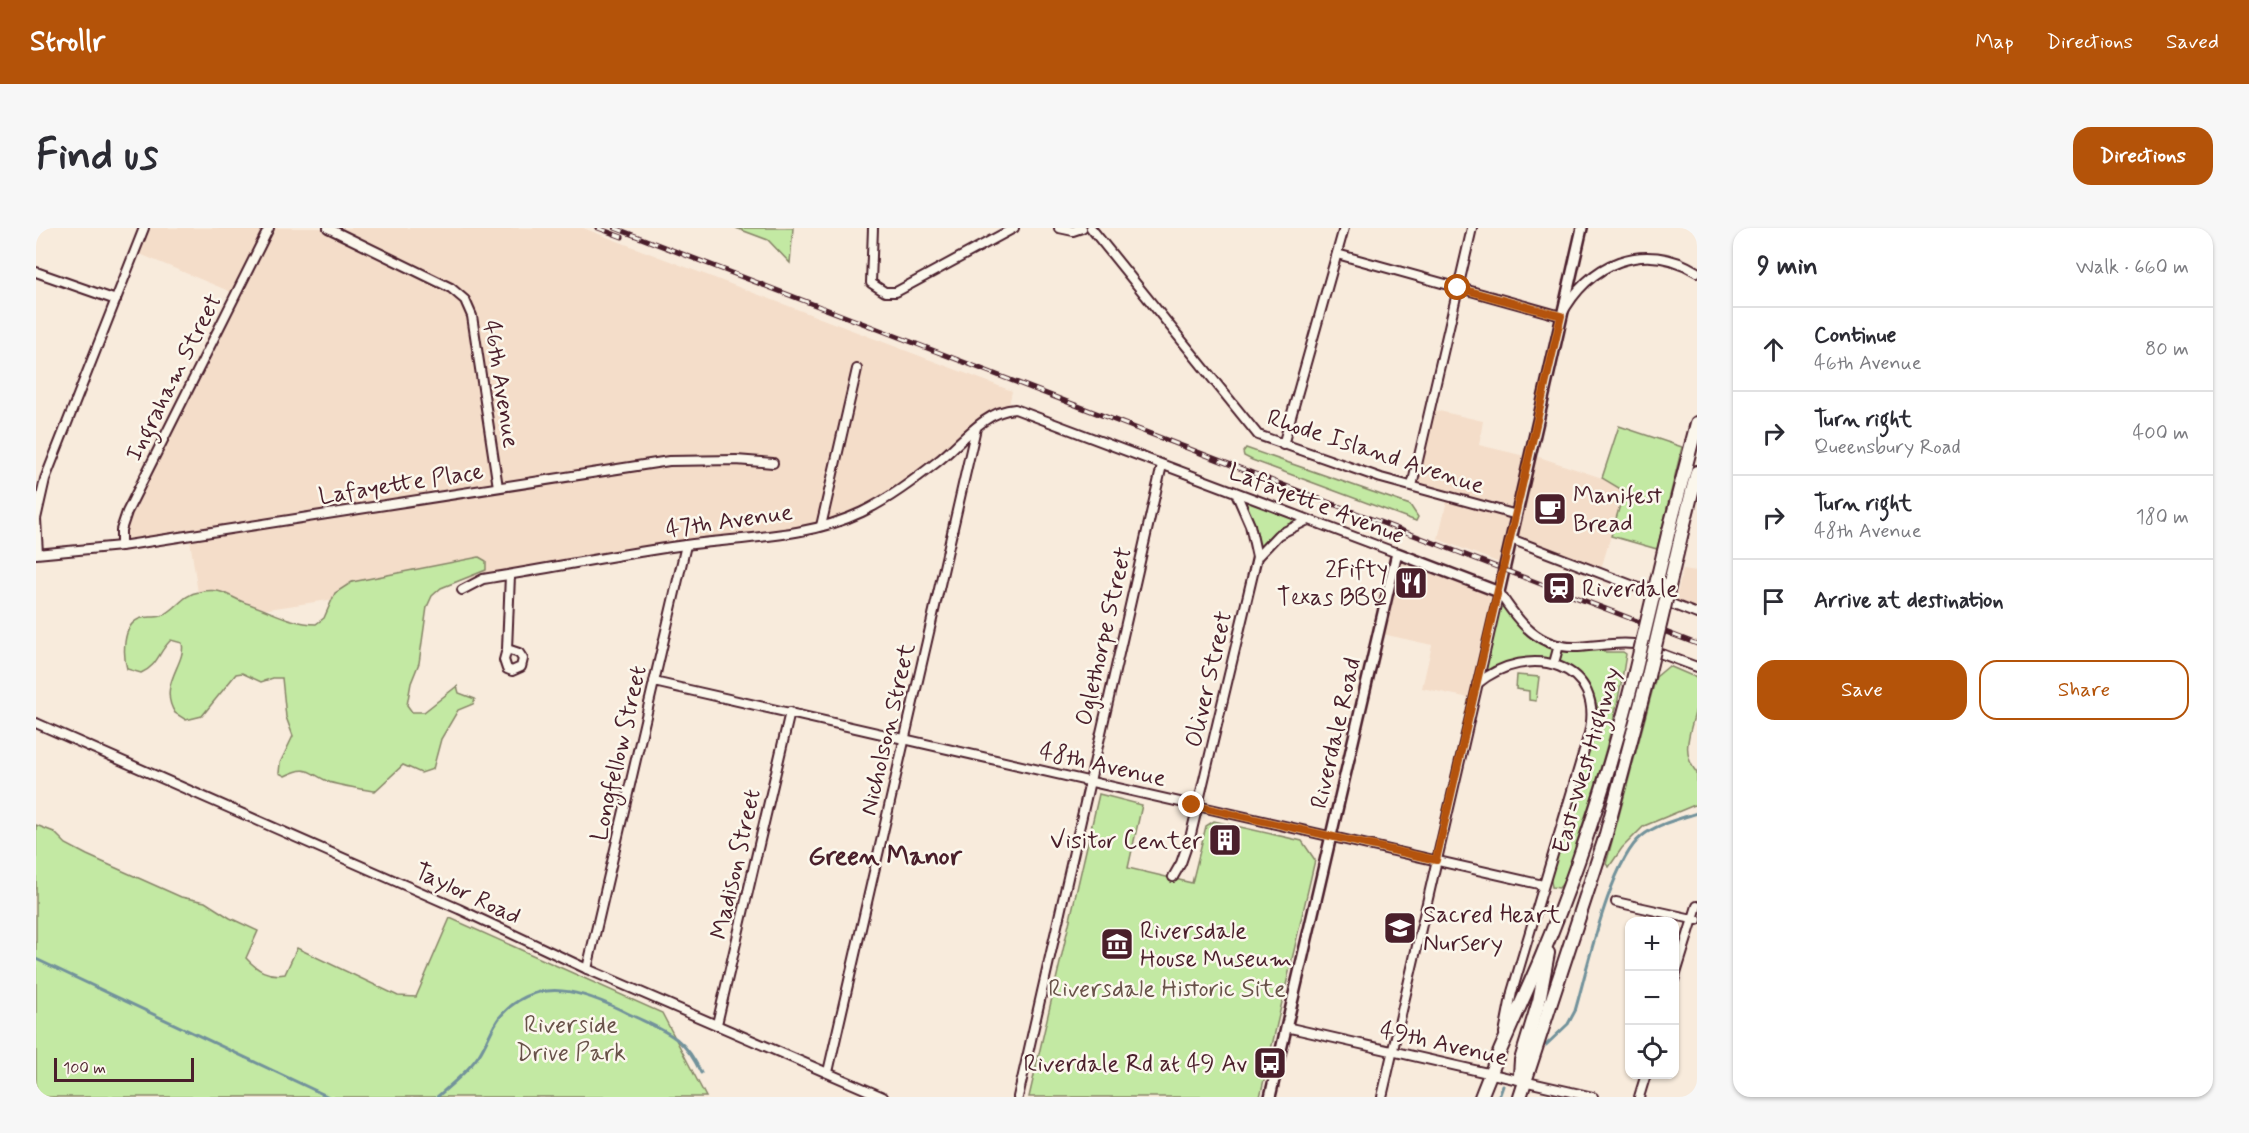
<!DOCTYPE html>
<html lang="en">
<head>
<meta charset="utf-8">
<style>
  :root { --surface:#fff; --page:#f7f7f7; --text:#2b2b33; --muted:#7c7c81; --line:#e1e1e2; --accent:#b45309 }
  body { margin:0; font-family:Mynerve,sans-serif; background:var(--page); color:var(--text) }
  .controls { position:absolute; right:18px; bottom:18px; display:grid; overflow:hidden; border-radius:12px; box-shadow:0 2px 4px #0004 }
  .controls button { width:54px; height:54px; display:grid; place-items:center; padding:0; border:0; border-bottom:2px solid var(--line); background:var(--surface); color:var(--text); font:30px sans-serif }
  .scale { position:absolute; left:18px; bottom:15px; width:140px; box-sizing:border-box; padding-left:6px; border:3px solid #4a1f2b; border-top:0; font-size:16px; line-height:21px; white-space:nowrap; color:#4a1f2b; -webkit-text-stroke:4px #fbf7ec; paint-order:stroke }
  .stop { position:absolute; width:18px; height:18px; margin:-14px; border:4px solid #b45309; border-radius:50%; background:#fff }
  .stop.end { background:#b45309; border-color:#fff; box-shadow:0 2px 6px #0008 }
  .list { margin:0; padding:0; list-style:none }
  h2 { display:flex; justify-content:space-between; align-items:center; height:78px; margin:0; padding:0 24px; font-size:26px }
  h2 small { font-size:20px; font-weight:400; color:var(--muted) }
  .list li { display:grid; grid-template-columns:39px 1fr auto; gap:18px; align-items:center; box-sizing:border-box; height:84px; padding:0 24px; border-top:2px solid var(--line) }
  .list b { display:block; font-size:22px; white-space:nowrap }
  .list p { margin:0; font-size:20px; white-space:nowrap; color:var(--muted) }
  .list em { font-size:20px; font-style:normal; color:var(--muted) }
  .actions { display:flex; gap:12px; padding:18px 24px }
  .actions a { flex:1; padding:14px 0; border:2px solid var(--accent); border-radius:18px; text-align:center; font-size:21px; color:var(--accent) }
  .actions .main { background:var(--accent); color:#fff }
  .icon { flex:none; width:33px; height:33px; fill:none; stroke:currentColor; stroke-width:2; stroke-linecap:round; stroke-linejoin:round }
  .map { position:relative; flex:none; width:1661px; height:869px; overflow:hidden; border-radius:18px }
  header { display:flex; align-items:center; gap:36px; box-sizing:border-box; height:84px; padding:0 30px; background:var(--accent); color:#fff }
  header strong { font-size:28px }
  nav { display:flex; gap:33px; margin-inline-start:auto; font-size:21px }
  .intro { display:flex; align-items:center; justify-content:space-between; box-sizing:border-box; height:144px; padding:0 36px }
  h1 { margin:0; font-size:42px }
  .button { padding:15px 27px; border-radius:18px; background:var(--accent); color:#fff; font-size:21px; font-weight:700 }
  main { display:flex; gap:36px; padding:0 36px }
  aside { flex:1; background:var(--surface); border-radius:18px; box-shadow:0 2px 4px #0004 }
  .map>svg:first-child { display:block }
  .built { fill:#f4ddc9 }
  .green { fill:#c3e9a3; stroke:#868467; stroke-width:1.5 }
  .lines { fill:none; stroke-linecap:round; stroke-linejoin:round }
  .stream { stroke:#72929b; stroke-width:3 }
  .minor-casing { stroke:#4a1f2b; stroke-width:12 }
  .tertiary-casing { stroke:#4a1f2b; stroke-width:14 }
  .primary-casing { stroke:#4a1f2b; stroke-width:16 }
  .minor { stroke:#fbf7ec; stroke-width:8 }
  .tertiary { stroke:#fbf7ec; stroke-width:9 }
  .primary { stroke:#fbf7ec; stroke-width:12 }
  .rail-casing { stroke:#4a1f2b; stroke-width:5 }
  .rail { stroke:#fbf7ec; stroke-width:3; stroke-dasharray:9; stroke-linecap:butt }
  .primary-bridge-casing { stroke:#4a1f2b; stroke-width:16; stroke-linecap:butt }
  .primary-bridge { stroke:#fbf7ec; stroke-width:12 }
  .route { stroke:#b45309; stroke-width:8 }
  .labels { text-anchor:middle; stroke-width:5; stroke-linejoin:round; paint-order:stroke }
  .street-label { font-size:24px; fill:#4a1f2b; stroke:#fbf7ec }
  .poi-label { font-size:24px; fill:#4a1f2b; stroke:#fbf7ec; text-anchor:start }
  .park-label { font-size:24px; fill:#685249; stroke:#fbf7ec }
  .neighbourhood-label { font-size:26px; font-weight:bold; fill:#4a1f2b; stroke:#fbf7ec }
</style>
</head>
<body>
<header>
<strong>Strollr</strong>
<nav><a>Map</a><a>Directions</a><a>Saved</a></nav>
</header>
<div class="intro"><h1>Find us</h1><a class="button">Directions</a></div>
<main>
<div class="map">
<svg width="1661" height="869" viewBox="0 0 1661 869">
  <rect width="100%" height="100%" fill="#f8ebdc"/>
  <filter id="ink" filterUnits="userSpaceOnUse"><feTurbulence type="fractalNoise" baseFrequency=".0167" numOctaves="2"/><feDisplacementMap in="SourceGraphic" scale="12" xChannelSelector="R" yChannelSelector="G"/><feConvolveMatrix kernelMatrix="1 2 1 2 8 2 1 2 1" color-interpolation-filters="sRGB"/></filter>
  <g filter="url(#ink)">
    <g class="built">
      <polygon points="108,0 547,0 976,163 972,182 965,184 903,232 826,284 784,298 166,391 153,306 85,316 85,302 200,66 99,24"/>
      <polygon points="1394,181 1447,193 1443,217 1493,229 1494,226 1590,258 1564,344 1476,311 1469,337 1402,311 1412,268 1376,258"/>
      <polygon points="1361,325 1463,365 1438,471 1386,460 1396,417 1342,405"/>
      <polygon points="1647,341 1661,343 1661,387 1638,377"/>
    </g>
    <g class="green">
      <polygon points="700,0 757,0 754,35 732,12"/>
      <polygon points="1583,198 1646,219 1621,321 1575,308 1588,263 1566,250"/>
      <polygon points="1210,220 1374,277 1382,289 1380,293 1369,289 1216,232 1208,228 1207,224"/>
      <polygon points="1200,265 1272,292 1257,298 1221,328"/>
      <path d="M 443,329 L 450,333 L 450,342 L 405,360 L 396,368 L 391,379 L 383,435 L 375,455 L 371,477 L 376,484 L 388,484 L 421,458 L 423,465 L 439,471 L 437,476 L 422,482 L 405,511 L 397,541 L 385,545 L 367,537 L 339,563 C 335,563 297,556 293,554 C 272,545 273,536 249,548 L 243,545 L 244,535 L 257,508 L 250,489 L 246,450 L 237,450 L 225,454 L 206,445 L 200,446 L 166,488 L 150,492 L 139,485 C 121,457 151,435 146,415 L 135,412 C 122,424 122,438 105,445 L 91,441 C 87,427 86,398 103,391 C 110,388 118,390 125,388 C 140,383 146,366 163,364 C 188,359 190,368 210,375 C 233,382 255,396 280,396 L 288,390 L 299,365 L 316,354 Z"/>
      <path d="M 1463,365 L 1478,389 L 1514,415 L 1570,416 L 1568,424 L 1587,424 L 1590,426 C 1581,490 1562,552 1541,613 C 1537,627 1533,650 1523,660 L 1516,659 L 1514,648 L 1561,497 L 1562,480 L 1557,466 L 1554,474 L 1546,458 L 1529,441 L 1492,433 L 1441,456 Z"/>
      <path d="M 1633,438 L 1661,450 C 1661,458 1661,467 1661,475 C 1657,500 1642,522 1661,545 L 1661,576 L 1608,598 L 1586,620 L 1573,639 L 1570,636 L 1620,449 Z"/>
      <polygon points="1481,447 1503,449 1500,473 1493,472 1493,463 1480,461"/>
      <polygon points="1063,566 1106,577 1092,640 1156,655 1170,598 1178,593 1266,613 1279,632 1224,869 993,869"/>
      <path d="M 0,597 L 18,604 L 30,616 L 51,627 L 145,669 L 169,674 L 194,690 L 222,703 L 210,730 C 221,742 232,749 249,746 L 261,720 L 362,768 L 380,769 L 414,690 L 626,785 L 670,869 L 0,869 Z"/>
    </g>
    <g class="lines">
      <g class="stream">
        <polyline points="0,731 293,869"/>
        <path d="M 1510,817 L 1532,796 L 1539,783 C 1551,742 1574,633 1606,608 C 1621,596 1643,591 1661,585"/>
        <path d="M 401,869 C 416,856 432,843 443,827 C 451,815 455,801 463,790 C 500,745 550,764 593,786 C 628,803 648,807 665,845"/>
        <polyline points="1463,869 1467,858"/>
      </g>
      <g class="minor-casing">
        <g id="minor">
          <polyline points="292,0 415,60 429,72 436,88 462,259"/>
          <polyline points="837,0 835,55 849,64 860,64 978,0"/>
          <polyline points="1023,0 1037,3 1046,0"/>
          <polyline points="1055,0 1222,207 1345,250 1481,287"/>
          <path d="M 1301,26 L 1525,88 C 1552,35 1608,11 1661,44"/>
          <polyline points="0,44 80,72"/>
          <polyline points="1247,217 1308,0"/>
          <polyline points="1376,258 1436,0"/>
          <polyline points="1200,265 1214,297 1221,329"/>
          <polyline points="785,298 821,141"/>
          <polyline points="1475,311 1611,363"/>
          <polyline points="85,318 85,302 91,284 233,0"/>
          <polyline points="2,325 0,291 9,251 108,0"/>
          <polyline points="0,326 85,318 633,233 700,232 737,235"/>
          <path d="M 426,362 L 447,351 C 517,340 587,325 657,316 C 713,309 774,309 826,284 C 853,271 878,252 901,234 C 925,216 947,183 979,181 L 1361,325"/>
          <path d="M 1463,364 C 1482,394 1503,421 1542,419 C 1561,418 1579,414 1598,416"/>
          <polyline points="1638,377 1661,386"/>
          <polyline points="471,421 468,432 471,441 476,443 485,439 487,431 483,425 471,421 474,347"/>
          <polyline points="1626,426 1661,439"/>
          <polyline points="1518,435 1523,417"/>
          <polyline points="618,454 1507,657"/>
          <path d="M 1441,456 C 1492,413 1573,435 1552,509 L 1476,764 L 1468,805"/>
          <polyline points="0,495 423,681 551,741 847,869"/>
          <polyline points="1137,649 1145,635 1155,606 1221,329 1242,307 1272,292"/>
          <polyline points="1580,674 1661,692"/>
          <polyline points="551,741 650,317"/>
          <polyline points="1638,752 1661,678"/>
          <polyline points="681,796 754,484"/>
          <polyline points="1250,799 1557,869"/>
          <polyline points="792,844 940,200"/>
          <polyline points="982,869 1126,237"/>
          <polyline points="1346,869 1463,364"/>
          <polyline points="1603,869 1610,846"/>
        </g>
      </g>
      <g class="tertiary-casing">
        <polyline id="tertiary" points="1234,869 1361,325 1463,364 1546,0"/>
      </g>
      <g class="primary-casing">
        <g id="primary">
          <polyline points="1632,306 1661,195"/>
          <polyline points="1645,308 1661,244"/>
          <polyline points="1489,854 1484,847 1485,832 1503,773 1512,725"/>
          <path d="M 1445,869 C 1463,822 1485,777 1505,730 C 1544,637 1574,542 1599,444"/>
          <polyline points="1484,869 1569,610 1612,448"/>
        </g>
      </g>
      <use href="#minor" class="minor"/>
      <use href="#tertiary" class="tertiary"/>
      <use href="#primary" class="primary"/>
      <g class="rail-casing">
        <g id="rail">
          <polyline points="562,0 586,9"/>
          <polyline points="579,0 1661,416"/>
        </g>
      </g>
      <use href="#rail" class="rail"/>
      <g class="primary-bridge-casing">
        <g id="primary-bridge">
          <polyline points="1599,444 1632,306"/>
          <polyline points="1612,448 1645,308"/>
        </g>
      </g>
      <use href="#primary-bridge" class="primary-bridge"/>
    </g>
  </g>
  <g class="lines" filter="url(#ink)">
    <polyline class="route" points="1156,577 1400,632 1525,88 1422,60"/>
  </g>
  <defs>
    <g id="cafe-square" transform="scale(1.725)"><rect x="-9" y="-9" width="18" height="18" rx="4" fill="#4a1f2b" stroke="#fbf7ec"/><path d="M-5.5-4.5H6V0H3Q3 3.5 0 3.5H-2.5Q-5.5 3.5-5.5 0ZM3-3.2v2h1.7v-2ZM-6 4.5H4V6H-6Z" fill="#fff"/></g>
    <g id="restaurant-square" transform="scale(1.725)"><rect x="-9" y="-9" width="18" height="18" rx="4" fill="#4a1f2b" stroke="#fbf7ec"/><path d="M-5-6h1v4h1v-4h1v4h1v-4h1v5L-1.5 .5V6h-2V.5L-5-1ZM5-6V6H3V1.5H1.5Q1.5-4 5-6Z" fill="#fff"/></g>
    <g id="station-square" transform="scale(1.725)"><rect x="-9" y="-9" width="18" height="18" rx="4" fill="#4a1f2b" stroke="#fbf7ec"/><path d="M-3-6H3Q5-6 5-4V2Q5 4 3 4L4.5 6H3L1.5 4h-3L-3 6H-4.5L-3 4Q-5 4-5 2V-4Q-5-6-3-6ZM-3.5-4v3h7v-3ZM-3.5 1v1.5H-2V1ZM2 1v1.5H3.5V1Z" fill="#fff"/></g>
    <g id="building-square" transform="scale(1.725)"><rect x="-9" y="-9" width="18" height="18" rx="4" fill="#4a1f2b" stroke="#fbf7ec"/><path d="M-4-6H4V6H1V3H-1V6H-4ZM-2.5-4.3h1.7v1.8h-1.7ZM.8-4.3h1.7v1.8H.8ZM-2.5-1h1.7V.8h-1.7ZM.8-1h1.7V.8H.8Z" fill="#fff"/></g>
    <g id="school-square" transform="scale(1.725)"><rect x="-9" y="-9" width="18" height="18" rx="4" fill="#4a1f2b" stroke="#fbf7ec"/><path d="M0-5L7-2L0 1L-7-2ZM-4 1L0 2.5L4 1V4Q0 6-4 4Z" fill="#fff"/></g>
    <g id="museum-square" transform="scale(1.725)"><rect x="-9" y="-9" width="18" height="18" rx="4" fill="#4a1f2b" stroke="#fbf7ec"/><path d="M0-6L6-3V-2H-6V-3ZM-5-1h2V3h-2ZM-1-1h2V3h-2ZM3-1h2V3H3ZM-6 4H6V6H-6Z" fill="#fff"/></g>
    <g id="bus-square" transform="scale(1.725)"><rect x="-9" y="-9" width="18" height="18" rx="4" fill="#4a1f2b" stroke="#fbf7ec"/><path d="M-5-6H5V4H4V6H2V4H-2V6H-4V4H-5ZM-3.5-4V0h7V-4ZM-3.5 1.2v1.5H-2V1.2ZM2 1.2v1.5H3.5V1.2Z" fill="#fff"/></g>
  </defs>
  <g fill-rule="evenodd">
    <use href="#cafe-square" x="1514" y="281"/>
    <use href="#restaurant-square" x="1375" y="355"/>
    <use href="#station-square" x="1523" y="360"/>
    <use href="#building-square" x="1189" y="612"/>
    <use href="#school-square" x="1364" y="700"/>
    <use href="#museum-square" x="1081" y="716"/>
    <use href="#bus-square" x="1234" y="835"/>
  </g>
  <g class="labels">
    <g class="street-label">
      <text transform="translate(137 149) rotate(-63)" y="8">Ingraham Street</text>
      <text transform="translate(466 156) rotate(81)" y="8">46th Avenue</text>
      <text transform="translate(1340 223) rotate(18)" y="8">Rhode Island Avenue</text>
      <text transform="translate(365 255) rotate(-9)" y="8">Lafayette Place</text>
      <text transform="translate(1281 275) rotate(21)" y="8">Lafayette Avenue</text>
      <text transform="translate(693 292) rotate(-8)" y="8">47th Avenue</text>
      <text transform="translate(1067 408) rotate(-77)" y="8">Oglethorpe Street</text>
      <text transform="translate(1172 451) rotate(-77)" y="8">Oliver Street</text>
      <text transform="translate(851 501) rotate(-77)" y="8">Nicholson Street</text>
      <text transform="translate(1299 505) rotate(-77)" y="8">Riverdale Road</text>
      <text transform="translate(582 525) rotate(-77)" y="8">Longfellow Street</text>
      <text transform="translate(1550 532) rotate(-74)" y="8">East-West Highway</text>
      <text transform="translate(1067 536) rotate(13)" y="8">48th Avenue</text>
      <text transform="translate(699 636) rotate(-77)" y="8">Madison Street</text>
      <text transform="translate(432 665) rotate(25)" y="8">Taylor Road</text>
      <text transform="translate(1408 815) rotate(13)" y="8">49th Avenue</text>
    </g>
    <g class="poi-label">
      <text x="1537" y="275">Manifest<tspan x="1537" dy="28">Bread</tspan></text>
      <text x="1352" y="349" text-anchor="end">2Fifty<tspan x="1352" dy="28">Texas BBQ</tspan></text>
      <text x="1546" y="368">Riverdale</text>
      <text x="1166" y="620" text-anchor="end">Visitor Center</text>
      <text x="1387" y="694">Sacred Heart<tspan x="1387" dy="28">Nursery</tspan></text>
      <text x="1104" y="710">Riversdale<tspan x="1104" dy="28">House Museum</tspan></text>
      <text x="1211" y="843" text-anchor="end">Riverdale Rd at 49 Av</text>
    </g>
    <g class="park-label">
      <text x="1131" y="768">Riversdale Historic Site</text>
      <text x="535" y="804">Riverside<tspan x="535" dy="28">Drive Park</tspan></text>
    </g>
    <g class="neighbourhood-label">
      <text x="849" y="636">Green Manor</text>
    </g>
  </g>
</svg>
<div class="controls">
<button>+</button>
<button>−</button>
<button><svg class="icon" aria-label="locate" viewBox="0 0 24 24"><circle cx="12" cy="12" r="6"/><path d="M12 2v4M12 18v4M2 12h4M18 12h4"/></svg></button>
</div>
<div class="scale">100 m</div>
<div class="stop" style="left:1422px;top:60px"></div>
<div class="stop end" style="left:1156px;top:577px"></div>
</div>
<aside>
<h2>9 min<small>Walk · 660 m</small></h2>
<ul class="list">
<li><svg class="icon" aria-label="ahead" viewBox="0 0 24 24"><path d="M12 20V5M6 11l6-6 6 6"/></svg><div><b>Continue</b><p>46th Avenue</p></div><em>80 m</em></li>
<li><svg class="icon" aria-label="right" viewBox="0 0 24 24"><path d="M7 20v-9h11M14 6l5 5-5 5"/></svg><div><b>Turn right</b><p>Queensbury Road</p></div><em>400 m</em></li>
<li><svg class="icon" aria-label="right" viewBox="0 0 24 24"><path d="M7 20v-9h11M14 6l5 5-5 5"/></svg><div><b>Turn right</b><p>48th Avenue</p></div><em>180 m</em></li>
<li><svg class="icon" aria-label="arrive" viewBox="0 0 24 24"><path d="M6 21V4h12l-3 4 3 4H6"/></svg><div><b>Arrive at destination</b></div></li>
</ul>
<div class="actions"><a class="main">Save</a><a>Share</a></div>
</aside>
</main>
</body>
</html>
